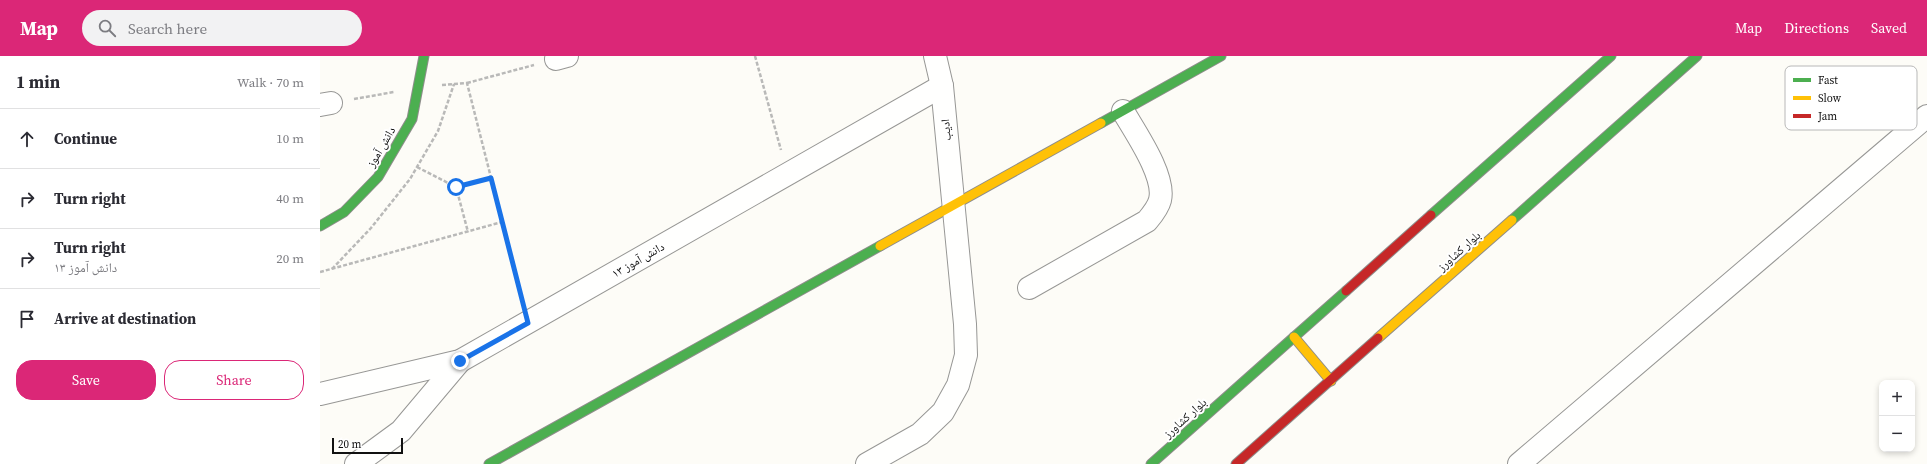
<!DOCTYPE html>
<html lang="en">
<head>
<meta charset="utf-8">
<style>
  :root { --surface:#fff; --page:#f2f2f3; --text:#2b2b33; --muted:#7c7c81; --line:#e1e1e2; --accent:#db2777 }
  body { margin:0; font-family:"Source Serif 4","Noto Naskh Arabic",serif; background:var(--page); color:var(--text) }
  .controls { position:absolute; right:12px; bottom:12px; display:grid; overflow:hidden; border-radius:8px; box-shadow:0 2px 6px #0003 }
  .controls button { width:36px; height:36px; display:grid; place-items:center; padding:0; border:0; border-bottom:1px solid var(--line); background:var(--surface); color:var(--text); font:20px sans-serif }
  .scale { position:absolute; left:12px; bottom:10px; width:71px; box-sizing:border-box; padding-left:4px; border:2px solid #111; border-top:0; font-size:11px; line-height:14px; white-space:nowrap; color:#111; -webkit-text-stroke:3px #fff; paint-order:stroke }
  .stop { position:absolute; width:12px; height:12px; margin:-9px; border:3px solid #1a73e8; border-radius:50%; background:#fff }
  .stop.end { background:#1a73e8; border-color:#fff; box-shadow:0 1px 4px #0008 }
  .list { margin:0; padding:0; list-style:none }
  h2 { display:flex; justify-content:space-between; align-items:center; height:52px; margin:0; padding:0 16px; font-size:17px }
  h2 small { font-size:13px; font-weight:400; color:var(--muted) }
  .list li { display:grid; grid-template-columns:26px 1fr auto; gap:12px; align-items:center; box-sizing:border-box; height:60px; padding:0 16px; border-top:1px solid var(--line) }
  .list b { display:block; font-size:15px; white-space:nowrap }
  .list p { margin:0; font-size:13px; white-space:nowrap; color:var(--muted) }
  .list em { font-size:13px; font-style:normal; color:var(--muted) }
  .actions { display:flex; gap:8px; padding:12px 16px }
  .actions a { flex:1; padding:9px 0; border:1px solid var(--accent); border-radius:16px; text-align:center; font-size:14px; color:var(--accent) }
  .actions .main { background:var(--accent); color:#fff }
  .icon { flex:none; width:22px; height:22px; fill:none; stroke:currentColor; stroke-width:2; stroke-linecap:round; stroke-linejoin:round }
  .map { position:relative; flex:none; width:1607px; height:408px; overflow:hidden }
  header { display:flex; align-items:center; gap:24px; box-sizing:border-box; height:56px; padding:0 20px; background:var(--accent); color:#fff }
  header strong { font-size:19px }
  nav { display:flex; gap:22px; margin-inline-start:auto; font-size:14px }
  .search { width:280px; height:36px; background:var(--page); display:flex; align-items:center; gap:10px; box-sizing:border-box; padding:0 14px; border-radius:22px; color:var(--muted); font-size:15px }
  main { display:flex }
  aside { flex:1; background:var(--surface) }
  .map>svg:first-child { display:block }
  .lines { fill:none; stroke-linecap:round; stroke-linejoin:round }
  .street-casing { stroke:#979795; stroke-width:24 }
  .fast-casing { stroke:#8e8d8b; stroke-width:11 }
  .slow-casing { stroke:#8e8d8b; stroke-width:11 }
  .jam-casing { stroke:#8e8d8b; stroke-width:11 }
  .path { stroke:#b9b9b8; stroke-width:2.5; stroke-dasharray:4 2; stroke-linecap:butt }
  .street { stroke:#fffffe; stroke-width:22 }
  .fast { stroke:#4caf50; stroke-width:9 }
  .slow { stroke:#ffc107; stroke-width:9 }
  .jam { stroke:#c62828; stroke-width:9 }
  .route { stroke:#1a73e8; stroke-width:5 }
  .labels { text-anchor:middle; stroke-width:4; stroke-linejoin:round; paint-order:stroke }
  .street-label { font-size:12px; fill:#111; stroke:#fff }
  .key { fill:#fff; stroke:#b8b8b8; stroke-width:1 }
  .key-label { font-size:11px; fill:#111 }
</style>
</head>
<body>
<header>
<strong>Map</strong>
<div class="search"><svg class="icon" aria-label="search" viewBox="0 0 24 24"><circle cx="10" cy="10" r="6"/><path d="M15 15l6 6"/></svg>Search here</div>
<nav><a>Map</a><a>Directions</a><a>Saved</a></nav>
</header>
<main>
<aside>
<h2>1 min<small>Walk · 70 m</small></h2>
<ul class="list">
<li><svg class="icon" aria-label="ahead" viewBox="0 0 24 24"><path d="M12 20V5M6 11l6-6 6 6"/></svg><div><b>Continue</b></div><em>10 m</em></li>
<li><svg class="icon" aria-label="right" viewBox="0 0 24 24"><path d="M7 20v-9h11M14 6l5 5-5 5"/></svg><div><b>Turn right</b></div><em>40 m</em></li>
<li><svg class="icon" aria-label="right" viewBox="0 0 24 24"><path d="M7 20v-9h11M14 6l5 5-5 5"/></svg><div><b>Turn right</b><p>دانش آموز ۱۳</p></div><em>20 m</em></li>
<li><svg class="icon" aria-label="arrive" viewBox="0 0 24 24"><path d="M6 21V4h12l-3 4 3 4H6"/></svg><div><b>Arrive at destination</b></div></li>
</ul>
<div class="actions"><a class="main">Save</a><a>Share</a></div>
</aside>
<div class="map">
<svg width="1607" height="408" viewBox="0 0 1607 408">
  <rect width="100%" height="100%" fill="#fdfcf7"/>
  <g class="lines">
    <g class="street-casing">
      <g id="street">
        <polyline points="236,3 247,0"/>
        <polyline points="0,49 11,47"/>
        <path d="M 709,232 L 827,165 C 832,159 838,152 840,144 C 846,120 815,76 803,55"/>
        <polyline points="0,338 140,305 622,30"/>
        <polyline points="36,408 81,375 140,305"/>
        <polyline points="547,408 600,378 623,356 638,329 646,299 645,268 622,30 615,0"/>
        <polyline points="1199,408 1607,60"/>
      </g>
    </g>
    <g class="fast-casing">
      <g id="fast">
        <polyline points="781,67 901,0"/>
        <polyline points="1111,159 1291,0"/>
        <polyline points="1192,164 1377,0"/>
        <polyline points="0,170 24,156 58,121 92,63 104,0"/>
        <polyline points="169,408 560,190"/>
        <polyline points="831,408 1026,235"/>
      </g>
    </g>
    <g class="slow-casing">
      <g id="slow">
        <polyline points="560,190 781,67"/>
        <polyline points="974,281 1011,325"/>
        <polyline points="1058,282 1192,164"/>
      </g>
    </g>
    <g class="jam-casing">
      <g id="jam">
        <polyline points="1026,235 1111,159"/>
        <polyline points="916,408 1058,282"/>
      </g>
    </g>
    <g class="path">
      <polyline points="435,0 461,94"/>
      <polyline points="147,27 214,9"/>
      <polyline points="122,29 147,27 202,244"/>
      <polyline points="34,43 74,36"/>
      <polyline points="97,111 136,131 148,176"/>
      <polyline points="136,131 171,122"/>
      <polyline points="12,213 51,172 90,123 118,75 134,28"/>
      <polyline points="0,216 182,166"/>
    </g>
    <use href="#street" class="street"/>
    <use href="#fast" class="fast"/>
    <use href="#slow" class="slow"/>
    <use href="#jam" class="jam"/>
  </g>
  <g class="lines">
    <polyline class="route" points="136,131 171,122 208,267 140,305"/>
  </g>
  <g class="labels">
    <g class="street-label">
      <text transform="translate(626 74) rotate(-96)" y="4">ادیب</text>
      <text transform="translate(61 91) rotate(-60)" y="4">دانش آموز</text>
      <text transform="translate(1139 195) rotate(-42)" y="4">بلوار کشاورز</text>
      <text transform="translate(318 204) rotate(-30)" y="4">دانش آموز ۱۳</text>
      <text transform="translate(865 362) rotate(-42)" y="4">بلوار کشاورز</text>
    </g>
  </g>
  <rect x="1465" y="10" width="132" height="64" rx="6" class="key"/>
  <rect x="1473" y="22" width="18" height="4" fill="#4caf50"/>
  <rect x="1473" y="40" width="18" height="4" fill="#ffc107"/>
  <rect x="1473" y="58" width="18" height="4" fill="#c62828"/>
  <g class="key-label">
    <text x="1498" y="28">Fast</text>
    <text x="1498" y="46">Slow</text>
    <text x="1498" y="64">Jam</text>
  </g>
</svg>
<div class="controls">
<button>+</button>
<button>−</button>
</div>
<div class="scale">20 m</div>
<div class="stop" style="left:136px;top:131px"></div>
<div class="stop end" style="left:140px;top:305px"></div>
</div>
</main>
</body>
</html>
